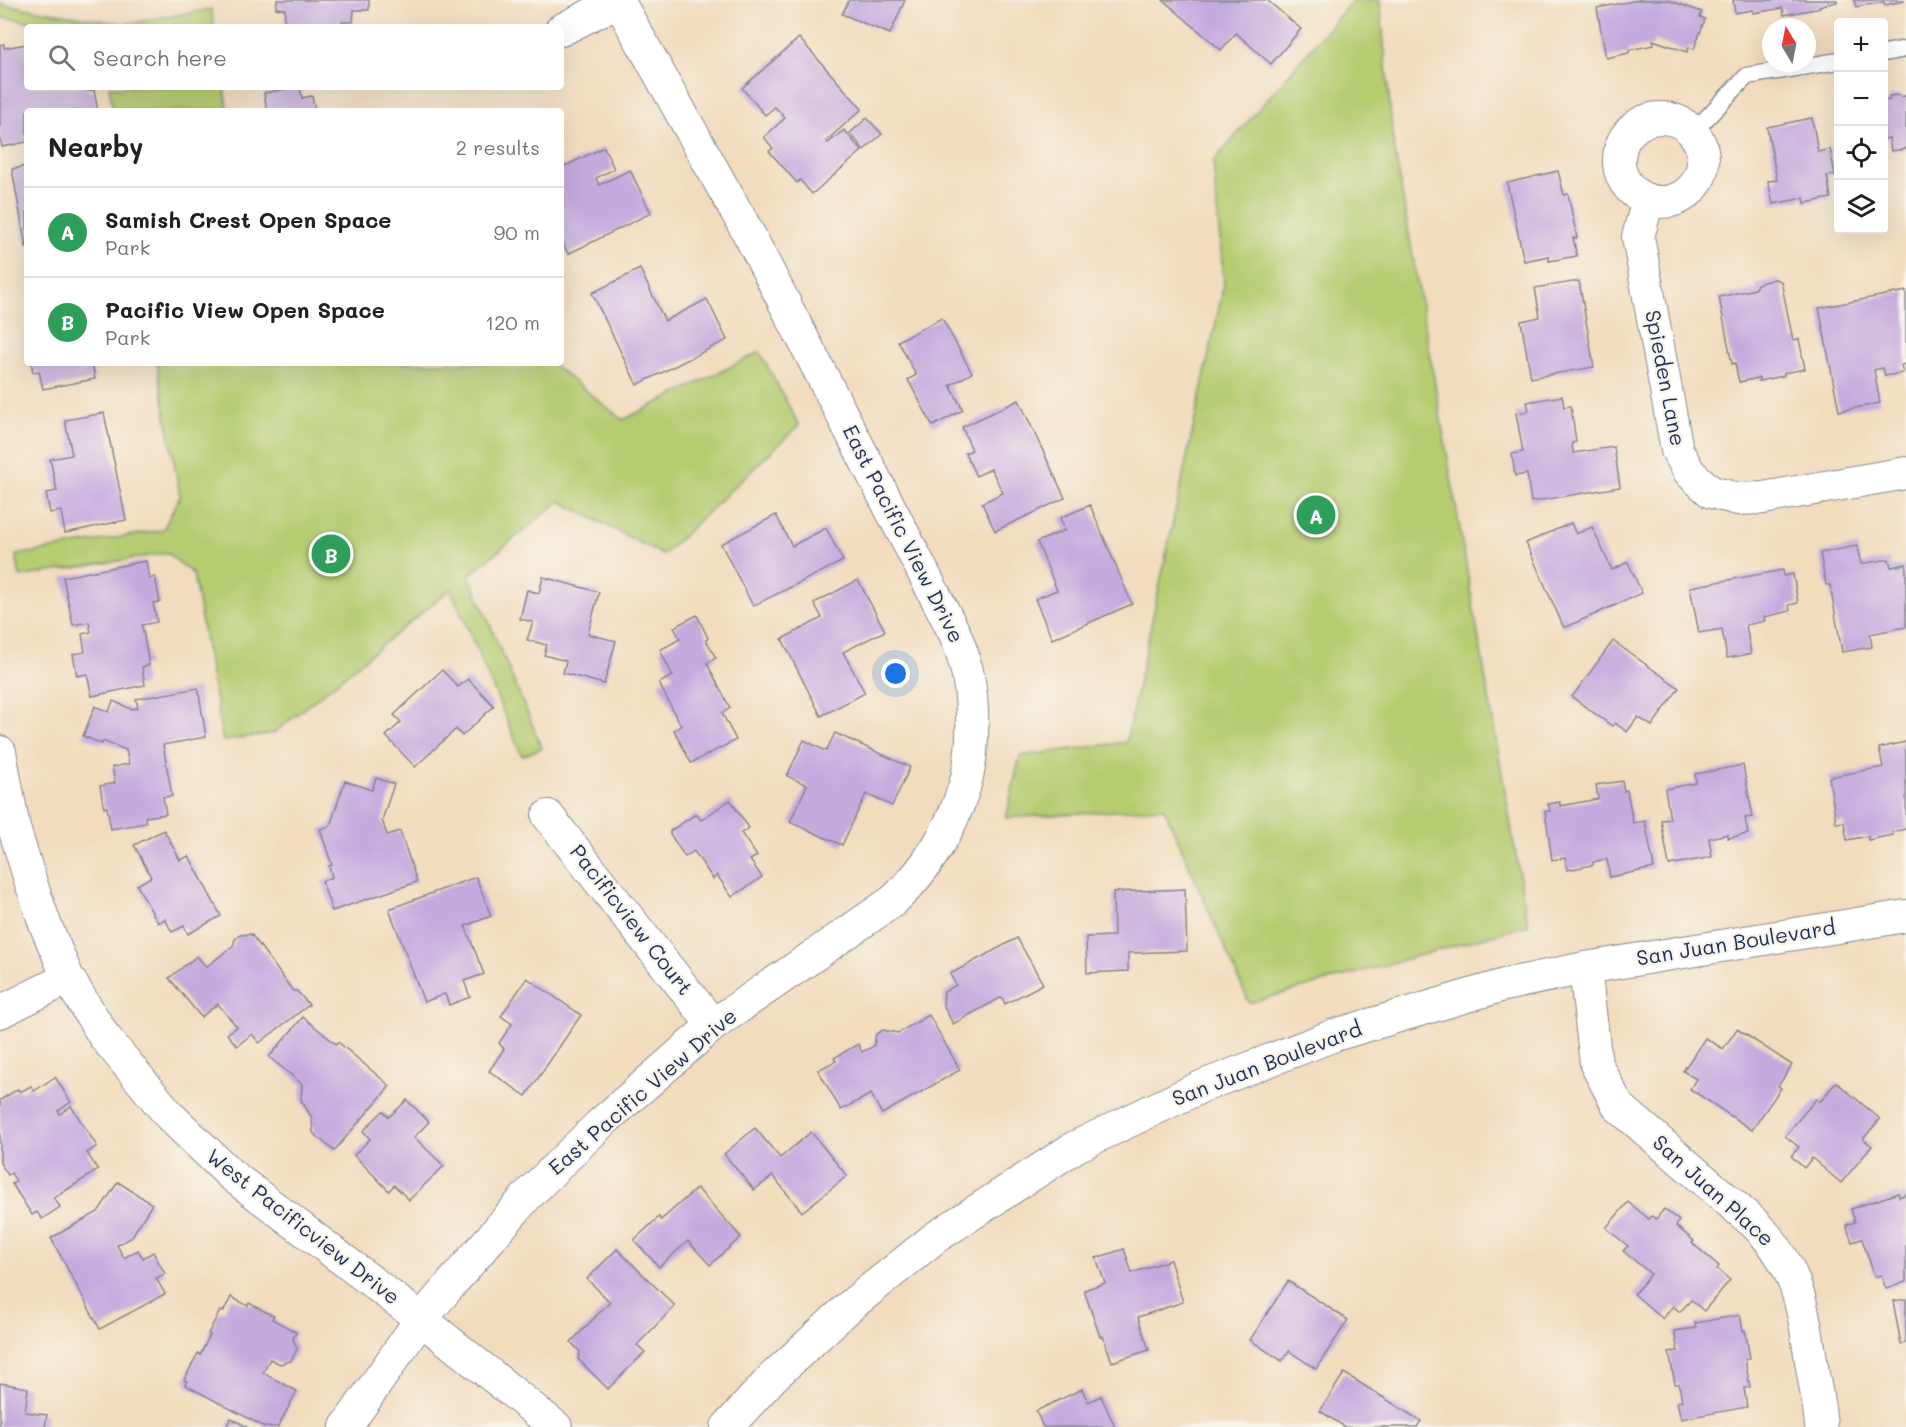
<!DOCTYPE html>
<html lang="en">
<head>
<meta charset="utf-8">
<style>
  :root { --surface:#fff; --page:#f2f2f2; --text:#202124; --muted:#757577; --line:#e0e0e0; --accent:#0f766e }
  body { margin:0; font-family:Mali,sans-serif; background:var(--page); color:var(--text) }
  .controls { position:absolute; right:18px; top:18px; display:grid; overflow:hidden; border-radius:6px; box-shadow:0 6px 24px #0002 }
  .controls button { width:54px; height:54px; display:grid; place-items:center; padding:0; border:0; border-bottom:2px solid var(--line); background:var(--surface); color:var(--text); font:30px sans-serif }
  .compass { position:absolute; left:1762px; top:18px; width:54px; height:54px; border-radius:50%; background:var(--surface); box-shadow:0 6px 24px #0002; rotate:350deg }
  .you { position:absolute; left:896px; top:674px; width:21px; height:21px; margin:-15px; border:4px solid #fff; border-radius:50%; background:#1a73e8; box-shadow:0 0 0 9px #1a73e833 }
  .badge { display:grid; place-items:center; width:39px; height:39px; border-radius:50%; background:var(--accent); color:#fff; font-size:20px; font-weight:700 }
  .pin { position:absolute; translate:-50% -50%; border:3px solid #fff; box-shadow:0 2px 6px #0006 }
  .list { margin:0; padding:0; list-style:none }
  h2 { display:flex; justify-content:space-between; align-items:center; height:78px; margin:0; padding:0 24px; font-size:26px }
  h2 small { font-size:20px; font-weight:400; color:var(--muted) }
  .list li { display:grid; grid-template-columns:39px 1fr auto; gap:18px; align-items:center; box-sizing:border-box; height:90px; padding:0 24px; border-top:2px solid var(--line) }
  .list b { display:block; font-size:22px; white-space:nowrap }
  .list p { margin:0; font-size:20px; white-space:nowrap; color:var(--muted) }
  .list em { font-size:20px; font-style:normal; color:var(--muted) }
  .icon { flex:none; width:33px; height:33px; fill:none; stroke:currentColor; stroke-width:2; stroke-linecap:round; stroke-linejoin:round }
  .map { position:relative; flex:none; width:1906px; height:1427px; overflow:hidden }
  .search { position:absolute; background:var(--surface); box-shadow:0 6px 24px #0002; left:24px; top:24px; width:540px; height:66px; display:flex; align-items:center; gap:15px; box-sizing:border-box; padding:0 21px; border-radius:6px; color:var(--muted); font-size:22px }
  .panel { position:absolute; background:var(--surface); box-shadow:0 6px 24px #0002; left:24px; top:108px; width:540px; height:258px; border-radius:6px }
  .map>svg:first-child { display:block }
  .green { fill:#b5cc70; stroke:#687e67; stroke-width:1.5 }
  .building { fill:#c5aade }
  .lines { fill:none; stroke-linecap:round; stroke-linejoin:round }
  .lane-casing { stroke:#86868e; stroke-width:19 }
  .street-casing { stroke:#86868e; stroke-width:34 }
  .lane { stroke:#fff; stroke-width:16 }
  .street { stroke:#fff; stroke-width:32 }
  .labels { text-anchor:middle; stroke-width:4.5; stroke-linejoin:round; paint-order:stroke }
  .street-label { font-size:21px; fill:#1b2f5e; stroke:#f7f3e8 }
</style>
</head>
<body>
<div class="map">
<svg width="1906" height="1427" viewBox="0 0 1906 1427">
  <rect width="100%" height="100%" fill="#f7f3e8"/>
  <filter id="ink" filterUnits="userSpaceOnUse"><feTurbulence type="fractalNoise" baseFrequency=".0167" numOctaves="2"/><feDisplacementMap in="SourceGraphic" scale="12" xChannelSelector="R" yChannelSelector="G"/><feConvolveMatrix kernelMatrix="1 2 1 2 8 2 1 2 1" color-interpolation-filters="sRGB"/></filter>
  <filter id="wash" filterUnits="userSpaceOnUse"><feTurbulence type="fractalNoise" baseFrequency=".008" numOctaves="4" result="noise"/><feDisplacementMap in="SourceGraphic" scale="24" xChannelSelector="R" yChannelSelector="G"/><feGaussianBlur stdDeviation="1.35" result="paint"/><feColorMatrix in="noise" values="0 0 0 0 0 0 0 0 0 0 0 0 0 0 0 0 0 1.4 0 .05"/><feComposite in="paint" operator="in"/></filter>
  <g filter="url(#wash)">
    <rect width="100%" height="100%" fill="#f2dcbd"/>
    <g class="green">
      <polygon points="1353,0 1380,0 1393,141 1528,925 1249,1003 1164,808 1006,818 1020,756 1126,742 1224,284 1213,162"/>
      <polygon points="0,4 125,24 211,9 214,27 67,27 0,17"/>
      <polygon points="109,87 224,87 228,111 113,111"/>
      <polygon points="760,352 799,425 663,555 560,501 469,575 542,748 522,756 451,589 274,733 223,741 193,574 167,553 20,577 16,555 163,530 180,496 157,363 551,363 623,420"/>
    </g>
    <g id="blocks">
      <g class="building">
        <polygon points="277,0 369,0 369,10 354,10 353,22 342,22 342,27 284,27 285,9 276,8"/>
        <polygon points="849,0 905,0 890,34 842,14"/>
        <polygon points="1163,0 1267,0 1301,29 1271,64 1236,33 1221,50"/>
        <polygon points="1639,0 1667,0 1702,12 1700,17 1705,19 1694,49 1689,47 1687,52 1653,40 1654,45 1629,50 1629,53 1606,58 1597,8"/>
        <polygon points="1733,0 1837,0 1837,2 1819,6 1820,8 1784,15 1783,8 1753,13 1753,10 1735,13"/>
        <polygon points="1854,0 1904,0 1904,1 1885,5 1884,2 1856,7"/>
        <polygon points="799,38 862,109 826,141 828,143 844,130 862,151 812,194 800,180 797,183 769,151 773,148 764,137 785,118 775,107 765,115 742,88"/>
        <polygon points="4,44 4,48 27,44 27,87 87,87 88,91 94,90 98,111 27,111 27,142 2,147 0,137 0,45"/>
        <polygon points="297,87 300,87 302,98 312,96 315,111 267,111 264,93"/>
        <polygon points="1899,95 1900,97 1906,96 1906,149 1891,151 1889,138 1884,139 1884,101 1890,100 1889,96"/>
        <polygon points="867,118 882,134 864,150 850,133"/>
        <polygon points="1812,118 1818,152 1830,149 1835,175 1827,176 1831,198 1805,203 1804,198 1773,204 1768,181 1777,180 1767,127"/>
        <polygon points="604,147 614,169 596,178 599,185 630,170 651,213 568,254 561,239 561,168"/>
        <polygon points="27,166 27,247 26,247 12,169"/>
        <polygon points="1558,171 1564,195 1568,194 1577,238 1573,238 1577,256 1549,261 1549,256 1524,261 1507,183"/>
        <polygon points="640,269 665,321 707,299 727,340 637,385 592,293"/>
        <polygon points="1774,279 1781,281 1793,340 1799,339 1805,369 1784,373 1784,376 1759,381 1759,378 1739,382 1735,363 1732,364 1719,297 1755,289 1757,284"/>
        <polygon points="1579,281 1594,367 1531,378 1521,321 1540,317 1535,288"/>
        <polygon points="1906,291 1906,364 1901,365 1903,373 1885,376 1883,368 1874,370 1880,403 1839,411 1819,308"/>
        <polygon points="942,318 972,373 950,385 963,410 933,426 908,380 916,375 898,341"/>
        <polygon points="31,363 92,363 95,379 43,389 39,371 33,372"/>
        <polygon points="1562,396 1564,407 1571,406 1576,442 1572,443 1573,453 1614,447 1620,487 1531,502 1527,474 1515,476 1512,454 1523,452 1516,413 1529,411 1527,402"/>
        <polygon points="1019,400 1065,498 995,531 982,503 1003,493 991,469 976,476 965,453 972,450 962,427"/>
        <polygon points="104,413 126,520 65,533 61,511 50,513 46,493 57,491 50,459 72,455 65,420"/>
        <polygon points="1090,505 1132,604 1052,639 1035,599 1057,590 1037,542 1065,530 1060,518"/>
        <polygon points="776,515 792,546 826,528 843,561 753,606 721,544"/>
        <polygon points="1571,523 1576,534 1592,527 1612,570 1628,562 1642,593 1564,628 1526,543"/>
        <polygon points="1857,546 1861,564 1889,559 1891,567 1906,564 1906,627 1870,634 1872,647 1842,652 1830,585 1826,585 1820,553"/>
        <polygon points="146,561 149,579 155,577 160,602 153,603 157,622 142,625 149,665 142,667 145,685 92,696 87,674 77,676 73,654 85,652 82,634 91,632 89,622 73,625 63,577"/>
        <polygon points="1783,570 1784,576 1793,574 1798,603 1789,605 1790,611 1764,617 1765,621 1746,625 1751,654 1727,658 1722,629 1699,633 1690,587"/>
        <polygon points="543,577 599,592 588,634 616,641 604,684 563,673 566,661 544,655 547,645 527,640 533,622 520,619 527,590 539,593"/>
        <polygon points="858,580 885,631 843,652 865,693 821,716 782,639 822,618 814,603"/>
        <polygon points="697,615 708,638 706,640 716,658 707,663 730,708 722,713 736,740 691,763 674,730 681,726 659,683 673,676 660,650 680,639 674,627"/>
        <polygon points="1613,641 1679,688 1652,726 1638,717 1627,732 1615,723 1612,726 1572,697"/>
        <polygon points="442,670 458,687 468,679 494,706 462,736 456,729 415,767 386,736 401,722 394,715"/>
        <polygon points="198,688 206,737 163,745 172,796 163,797 166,814 145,817 146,823 111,829 107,807 104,808 100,786 115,783 112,767 129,764 126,750 103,741 102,744 83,736 95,706 109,712 113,701 131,709 138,708 136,699"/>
        <polygon points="835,733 910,767 892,806 866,794 842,845 790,822 807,785 787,776 804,740 826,751"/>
        <polygon points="1906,742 1906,829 1892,832 1893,835 1868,840 1868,836 1847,840 1844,822 1836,823 1829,777 1883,767 1879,748"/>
        <polygon points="1743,765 1753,817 1745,818 1748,834 1728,838 1728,834 1709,838 1712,857 1669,865 1661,820 1670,819 1665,789 1696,783 1695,774"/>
        <polygon points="376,778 394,784 382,820 387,835 400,831 417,882 332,911 322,881 332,877 329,866 332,865 320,829 330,826 345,781 372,790"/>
        <polygon points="1622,781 1624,791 1627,790 1633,823 1645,821 1654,868 1610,877 1607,859 1593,862 1593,865 1567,870 1565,858 1552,860 1545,811 1550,811 1548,804 1560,802 1560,806 1598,799 1596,785"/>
        <polygon points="730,800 749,828 741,833 757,856 750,860 762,877 732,897 717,875 713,879 694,851 685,857 670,834 670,831 696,814 701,820"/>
        <polygon points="164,830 180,860 189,856 221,916 188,934 184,926 172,932 165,919 158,923 137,885 151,877 134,845"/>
        <polygon points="476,877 491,916 465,926 484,974 464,981 470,997 449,1005 445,994 424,1002 389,909"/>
        <polygon points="1185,889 1187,951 1128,953 1128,971 1087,973 1086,937 1114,936 1113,892"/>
        <polygon points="251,934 293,991 297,991 309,1005 259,1043 252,1034 237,1046 227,1034 237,1027 218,1004 201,1017 169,978 197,956 206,967 233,946 235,939 240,935"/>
        <polygon points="1017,938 1043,984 1005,1004 1002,997 953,1024 943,1004 944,992 956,985 950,974"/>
        <polygon points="527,978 581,1015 526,1096 489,1071 504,1049 499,1043 512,1024 501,1016"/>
        <polygon points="929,1015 960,1070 882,1114 871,1094 841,1110 818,1070 836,1061 834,1058 858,1044 862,1052 874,1046 876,1034 883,1030 898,1033"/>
        <polygon points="303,1017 336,1044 338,1042 390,1086 334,1151 313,1133 312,1118 301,1100 302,1084 269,1057"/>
        <polygon points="1737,1029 1792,1065 1778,1086 1781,1088 1752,1130 1690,1089 1696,1079 1683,1071 1705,1038 1723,1049"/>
        <polygon points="55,1077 71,1102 58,1111 60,1114 71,1106 97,1146 87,1153 98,1170 54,1198 60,1207 42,1219 37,1212 32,1215 12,1184 16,1181 11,1173 8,1175 0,1163 0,1100 18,1089 20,1092 31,1086 34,1091"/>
        <polygon points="1836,1082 1880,1119 1863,1139 1872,1146 1841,1183 1812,1158 1804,1168 1791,1156 1799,1147 1785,1136 1816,1099 1820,1102"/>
        <polygon points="407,1100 429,1122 414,1137 444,1166 409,1200 394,1185 389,1191 354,1155 370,1139 363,1131 383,1111 389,1117"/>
        <polygon points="755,1128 780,1158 811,1132 847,1176 802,1212 773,1176 754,1190 724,1154"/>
        <polygon points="118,1182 152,1204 131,1238 117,1245 124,1258 138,1250 143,1258 153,1252 165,1274 156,1278 165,1294 100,1329 51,1238 98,1212"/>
        <polygon points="697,1188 741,1237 710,1265 688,1241 659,1267 634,1240 659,1217 661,1220"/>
        <polygon points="1898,1193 1899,1197 1906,1194 1906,1282 1886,1289 1881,1275 1875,1277 1862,1239 1852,1242 1846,1225 1855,1222 1851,1209"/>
        <polygon points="1628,1202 1649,1219 1652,1216 1656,1219 1664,1209 1679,1221 1676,1226 1694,1241 1692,1243 1719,1266 1717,1269 1730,1280 1704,1311 1691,1300 1680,1312 1673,1306 1663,1319 1634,1294 1651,1274 1623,1251 1628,1246 1606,1228"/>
        <polygon points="617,1249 675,1306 637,1345 645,1352 608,1389 578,1359 580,1352 571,1342 610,1302 587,1279"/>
        <polygon points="1124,1249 1132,1273 1170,1260 1183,1302 1138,1317 1149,1350 1112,1362 1103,1336 1100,1337 1084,1290 1105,1283 1096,1258"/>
        <polygon points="1288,1281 1348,1320 1316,1369 1289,1351 1282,1361 1250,1340"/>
        <polygon points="231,1297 248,1306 249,1303 274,1316 272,1319 296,1332 293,1339 297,1349 291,1361 280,1364 270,1359 263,1373 297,1391 278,1427 265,1427 185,1385 187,1381 184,1380 198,1353 200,1355 210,1335 208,1334 220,1311 223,1312"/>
        <polygon points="1906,1299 1906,1343 1901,1344 1893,1301"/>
        <polygon points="1740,1315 1743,1331 1745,1330 1750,1358 1745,1359 1750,1387 1744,1388 1747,1407 1681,1419 1677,1402 1682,1401 1679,1384 1675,1384 1669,1352 1678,1351 1674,1331 1696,1328 1695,1323"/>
        <polygon points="1344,1373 1421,1421 1417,1427 1345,1427 1320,1411"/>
        <polygon points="0,1383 28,1388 25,1412 47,1415 45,1427 0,1427"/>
        <polygon points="1082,1389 1088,1402 1101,1396 1115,1427 1043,1427 1036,1411"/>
        <polygon points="231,1418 247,1427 226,1427"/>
      </g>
    </g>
  </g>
  <g filter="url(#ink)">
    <use href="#blocks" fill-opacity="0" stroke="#86868e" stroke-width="1.5"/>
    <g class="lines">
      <g class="lane-casing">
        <g id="lane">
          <polyline points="1884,53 1906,49"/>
          <polyline points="1693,132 1747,76 1838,61"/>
        </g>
      </g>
      <g class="street-casing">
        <g id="street">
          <polyline points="561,30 620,0"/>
          <circle cx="1661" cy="160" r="42"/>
          <polyline points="1648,200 1638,237 1677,450 1690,473 1711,492 1738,499 1763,498 1906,473"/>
          <polyline points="0,752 14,828 31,883 45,924 68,978 104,1036 170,1116 230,1174 421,1319 556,1427"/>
          <polyline points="548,816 713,1025"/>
          <path d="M 1585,968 L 1596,1064 L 1618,1106 L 1754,1223 C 1799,1266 1803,1308 1812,1367 C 1815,1387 1820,1407 1821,1427"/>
          <polyline points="0,1012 68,978"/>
          <path d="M 346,1427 L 421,1319 L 527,1196 L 599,1125 L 713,1025 L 893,901 C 925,872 951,830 964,788 C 975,753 975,695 964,660 C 962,651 958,642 955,634 L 751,238 L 618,0"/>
          <polyline points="727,1427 773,1377 850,1306 936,1237 1075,1147 1203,1086 1335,1035 1504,985 1585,968 1906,916"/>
        </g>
      </g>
      <use href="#lane" class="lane"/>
      <use href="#street" class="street"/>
    </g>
  </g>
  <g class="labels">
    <g class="street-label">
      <text transform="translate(1665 378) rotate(79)" y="7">Spieden Lane</text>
      <text transform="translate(903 534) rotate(63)" y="7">East Pacific View Drive</text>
      <text transform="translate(631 920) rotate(52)" y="7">Pacificview Court</text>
      <text transform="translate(1736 943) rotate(-9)" y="7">San Juan Boulevard</text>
      <text transform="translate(1267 1064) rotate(-21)" y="7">San Juan Boulevard</text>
      <text transform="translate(643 1092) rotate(-41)" y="7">East Pacific View Drive</text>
      <text transform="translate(1713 1191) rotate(42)" y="7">San Juan Place</text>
      <text transform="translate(303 1227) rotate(38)" y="7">West Pacificview Drive</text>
    </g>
  </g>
</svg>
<div class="controls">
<button>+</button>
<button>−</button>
<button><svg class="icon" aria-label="locate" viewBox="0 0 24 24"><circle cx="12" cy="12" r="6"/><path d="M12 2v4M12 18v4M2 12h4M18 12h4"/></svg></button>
<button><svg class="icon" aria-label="layers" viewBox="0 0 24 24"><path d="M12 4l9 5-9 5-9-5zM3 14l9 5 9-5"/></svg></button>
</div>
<svg class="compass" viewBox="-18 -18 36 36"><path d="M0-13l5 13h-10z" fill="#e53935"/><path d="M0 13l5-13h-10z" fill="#757577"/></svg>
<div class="you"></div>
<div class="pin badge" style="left:1316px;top:515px;background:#2e9e5b">A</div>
<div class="pin badge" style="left:331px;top:554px;background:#2e9e5b">B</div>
<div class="search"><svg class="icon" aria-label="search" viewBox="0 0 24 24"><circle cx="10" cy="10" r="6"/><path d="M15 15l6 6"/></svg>Search here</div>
<section class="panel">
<h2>Nearby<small>2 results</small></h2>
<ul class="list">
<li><span class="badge" style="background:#2e9e5b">A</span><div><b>Samish Crest Open Space</b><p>Park</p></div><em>90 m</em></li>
<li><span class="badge" style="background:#2e9e5b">B</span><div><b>Pacific View Open Space</b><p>Park</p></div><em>120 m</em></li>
</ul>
</section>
</div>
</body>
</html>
